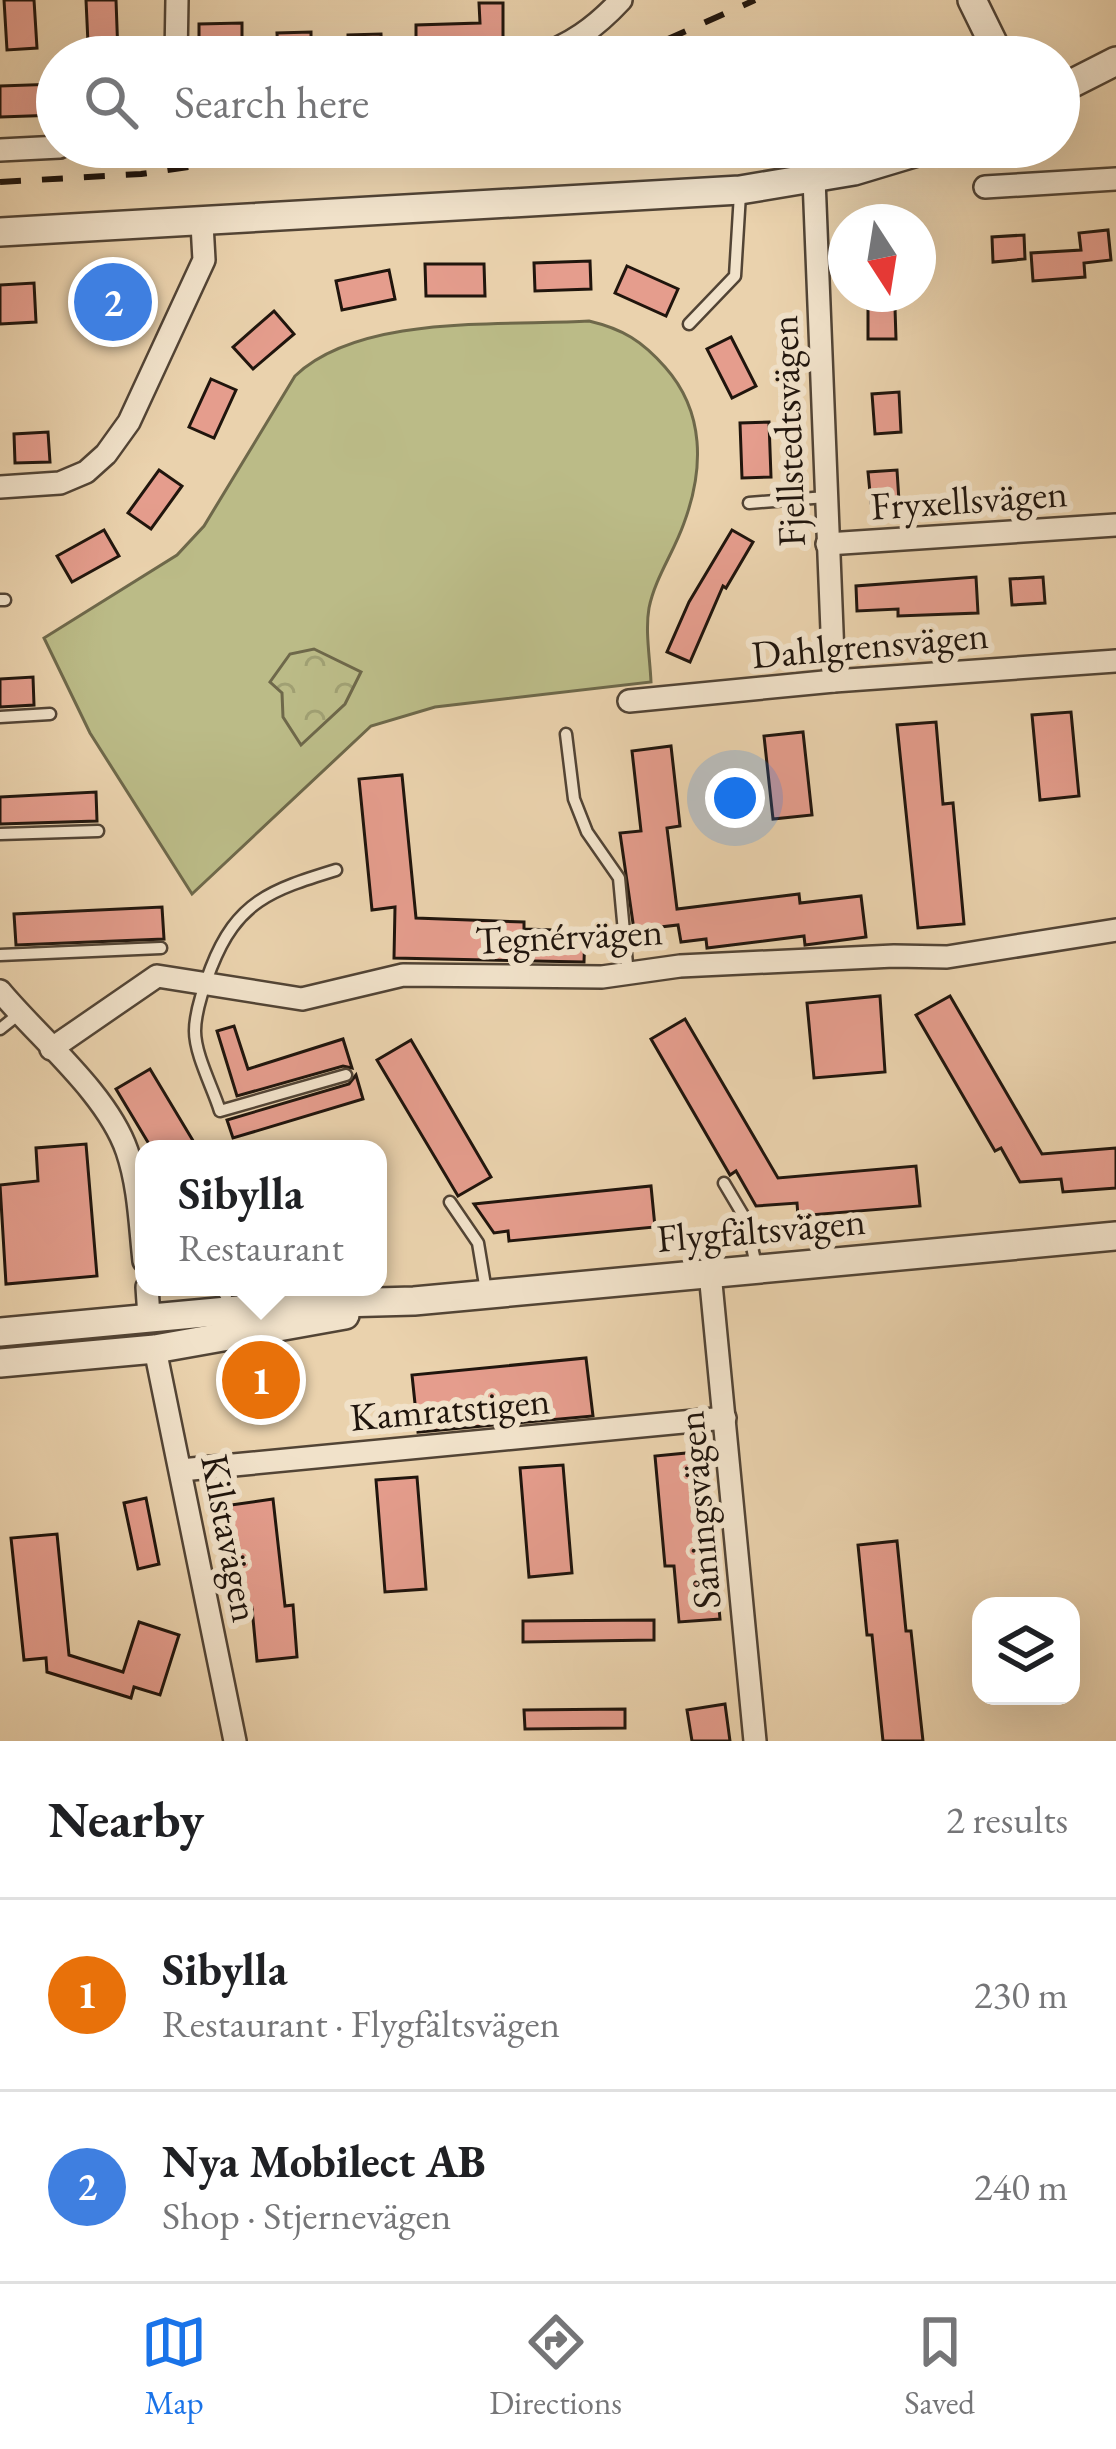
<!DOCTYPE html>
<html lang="en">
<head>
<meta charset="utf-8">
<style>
  :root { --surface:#fff; --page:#f6f6f6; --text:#202124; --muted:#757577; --line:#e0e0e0; --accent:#1a73e8 }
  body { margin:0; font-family:"EB Garamond",serif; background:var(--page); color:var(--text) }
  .controls { position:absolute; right:36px; bottom:36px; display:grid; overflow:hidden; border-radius:24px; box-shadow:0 12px 48px #0002 }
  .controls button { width:108px; height:108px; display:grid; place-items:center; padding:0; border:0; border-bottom:3px solid var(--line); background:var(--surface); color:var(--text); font:60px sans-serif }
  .compass { position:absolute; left:828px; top:204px; width:108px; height:108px; border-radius:50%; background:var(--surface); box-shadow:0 12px 48px #0002; rotate:168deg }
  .you { position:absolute; left:735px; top:798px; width:42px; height:42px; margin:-30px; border:9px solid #fff; border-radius:50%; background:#1a73e8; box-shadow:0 0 0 18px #1a73e833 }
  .badge { display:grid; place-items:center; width:78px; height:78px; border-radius:50%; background:var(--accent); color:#fff; font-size:39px; font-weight:700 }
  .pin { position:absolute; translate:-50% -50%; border:6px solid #fff; box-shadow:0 3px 12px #0006 }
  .popup { position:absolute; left:135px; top:1140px; width:252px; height:156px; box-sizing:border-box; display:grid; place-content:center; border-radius:24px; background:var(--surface); filter:drop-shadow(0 3px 9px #0005); font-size:39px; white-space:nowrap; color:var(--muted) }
  .popup b { font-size:45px; color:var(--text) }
  .popup::after { content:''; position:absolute; left:50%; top:100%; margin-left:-24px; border:24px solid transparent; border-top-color:var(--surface) }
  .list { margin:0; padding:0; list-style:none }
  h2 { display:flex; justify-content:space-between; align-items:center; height:156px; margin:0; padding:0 48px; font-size:51px }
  h2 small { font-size:39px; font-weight:400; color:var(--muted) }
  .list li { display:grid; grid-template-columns:78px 1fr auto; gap:36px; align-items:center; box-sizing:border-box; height:192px; padding:0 48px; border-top:3px solid var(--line) }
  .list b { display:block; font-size:45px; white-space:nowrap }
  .list p { margin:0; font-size:39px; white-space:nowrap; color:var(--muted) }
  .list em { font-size:39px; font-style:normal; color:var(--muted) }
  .icon { flex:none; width:66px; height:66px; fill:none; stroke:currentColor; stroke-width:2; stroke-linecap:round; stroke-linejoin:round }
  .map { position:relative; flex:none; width:1116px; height:1741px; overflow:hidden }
  .search { position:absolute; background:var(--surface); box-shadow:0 12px 48px #0002; left:36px; right:36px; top:36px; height:132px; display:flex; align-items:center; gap:30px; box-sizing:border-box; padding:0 42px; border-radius:66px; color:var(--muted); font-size:45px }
  .sheet { height:540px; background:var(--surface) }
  nav { display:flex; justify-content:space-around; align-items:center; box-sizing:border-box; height:168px; border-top:3px solid var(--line); background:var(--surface); font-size:33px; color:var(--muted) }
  nav a { display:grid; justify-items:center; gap:6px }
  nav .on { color:var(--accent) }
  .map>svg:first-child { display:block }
  .green { fill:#bbbb87; stroke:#6e684a; stroke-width:3 }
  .park { fill:url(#park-crowns); stroke:#6e684a; stroke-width:3 }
  .building { fill:#e59d8d; stroke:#20150d; stroke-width:3 }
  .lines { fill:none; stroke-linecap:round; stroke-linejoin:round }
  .service-casing { stroke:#524435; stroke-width:15 }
  .minor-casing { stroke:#524435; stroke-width:26 }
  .tertiary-casing { stroke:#524435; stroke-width:32 }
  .service { stroke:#f1e2ca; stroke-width:10 }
  .minor { stroke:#f1e2ca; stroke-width:21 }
  .tertiary { stroke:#f1e2ca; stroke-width:27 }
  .rail { stroke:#20150d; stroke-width:6; stroke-dasharray:21 21; stroke-linecap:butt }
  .labels { text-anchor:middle; stroke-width:12; stroke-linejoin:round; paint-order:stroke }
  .street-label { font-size:39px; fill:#20150d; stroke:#f1e2ca }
</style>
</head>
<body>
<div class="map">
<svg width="1116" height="1741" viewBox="0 0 1116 1741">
  <defs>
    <pattern id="park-crowns" width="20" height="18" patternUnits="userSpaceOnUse" patternTransform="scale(3)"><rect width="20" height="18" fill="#bbbb87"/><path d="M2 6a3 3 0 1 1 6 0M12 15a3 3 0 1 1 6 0" fill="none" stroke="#a0a073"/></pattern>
  </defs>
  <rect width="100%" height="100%" fill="#ead2ad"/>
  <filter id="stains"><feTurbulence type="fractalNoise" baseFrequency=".00167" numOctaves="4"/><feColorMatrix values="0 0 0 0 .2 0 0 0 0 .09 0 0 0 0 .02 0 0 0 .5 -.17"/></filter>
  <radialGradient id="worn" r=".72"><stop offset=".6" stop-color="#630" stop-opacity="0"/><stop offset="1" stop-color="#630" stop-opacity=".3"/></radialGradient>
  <path class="green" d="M 589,321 C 623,329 642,341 665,367 C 705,412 704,469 684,523 C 674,552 655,578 649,608 C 645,631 650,658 651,682 L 435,707 L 371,726 L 192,894 L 90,733 L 44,638 L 177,555 L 204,526 L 295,376 C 360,314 502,326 589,321 Z"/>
  <polygon class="park" points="314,649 361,672 345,704 301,745 283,717 282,693 270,682 290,654"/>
  <g class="building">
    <polygon points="4,0 34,0 37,48 7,50"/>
    <polygon points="86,0 116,0 118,55 93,56 93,43 88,43"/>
    <polygon points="479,3 503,3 503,46 448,47 448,54 416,54 416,25 480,23"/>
    <polygon points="242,23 242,57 199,57 199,24"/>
    <polygon points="311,32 311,54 278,55 277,33"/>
    <polygon points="381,34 382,57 348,57 348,35"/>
    <polygon points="57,84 57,115 0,117 0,86"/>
    <polygon points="1108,230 1111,260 1084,263 1085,277 1033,281 1031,253 1081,250 1079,233"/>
    <polygon points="1024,235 1025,259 993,262 992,237"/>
    <polygon points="590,261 591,289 535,291 534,263"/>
    <polygon points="425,264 484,264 485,296 426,296"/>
    <polygon points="627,266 678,289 666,316 615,293"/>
    <polygon points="389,270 395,299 342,310 336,281"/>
    <polygon points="139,282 141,319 86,322 84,286"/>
    <polygon points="34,283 36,322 0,324 0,285"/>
    <polygon points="868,308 895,308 896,339 868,339"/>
    <polygon points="274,311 294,334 253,369 233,347"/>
    <polygon points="731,337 756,386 732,398 707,349"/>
    <polygon points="211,379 236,390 214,438 189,427"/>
    <polygon points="899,392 901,432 875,434 872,394"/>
    <polygon points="769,422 771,477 742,478 740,423"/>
    <polygon points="48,432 50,462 15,463 14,434"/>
    <polygon points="159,470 182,486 151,529 128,513"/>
    <polygon points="897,470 899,501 871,503 868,472"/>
    <polygon points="104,530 119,556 72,582 57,556"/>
    <polygon points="732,530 753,542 726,588 723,586 690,662 667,652 689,602"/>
    <polygon points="976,577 978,613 898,616 898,609 857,611 856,586"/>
    <polygon points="1043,577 1045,603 1012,605 1010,579"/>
    <polygon points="33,677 34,705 0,707 0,679"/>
    <polygon points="1071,712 1079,796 1040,800 1032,715"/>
    <polygon points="936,722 943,804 953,803 964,924 918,928 897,725"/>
    <polygon points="803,732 812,815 773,819 764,736"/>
    <polygon points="671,746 680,826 667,828 677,909 799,894 800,903 861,896 866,937 805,945 804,936 707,948 706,939 681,942 678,925 634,930 620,833 641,831 632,751"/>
    <polygon points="402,775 416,918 524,922 524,929 585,931 584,962 394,958 395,907 372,910 359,779"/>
    <polygon points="96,792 97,821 0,824 0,797"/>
    <polygon points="162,907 164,939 16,945 14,914"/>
    <polygon points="880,996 885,1072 814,1078 807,1003"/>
    <polygon points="950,996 1042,1154 1116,1148 1116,1188 1063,1192 1061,1179 1020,1182 1001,1148 995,1151 916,1015"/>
    <polygon points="685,1019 778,1178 916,1166 920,1206 798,1216 797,1203 756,1206 736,1171 730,1175 651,1039"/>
    <polygon points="234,1026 248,1069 343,1039 352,1068 343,1066 237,1096 217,1031"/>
    <polygon points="411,1040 491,1177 458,1196 377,1060"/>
    <polygon points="150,1069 198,1149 152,1149 116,1089"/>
    <polygon points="356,1075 363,1099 233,1138 227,1120 349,1084"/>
    <polygon points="86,1144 97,1276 6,1284 0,1185 38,1181 36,1148"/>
    <polygon points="651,1186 655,1227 509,1241 508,1231 494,1233 474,1204"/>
    <polygon points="586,1358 593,1416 418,1432 412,1375"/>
    <polygon points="293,1364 295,1391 228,1396 226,1369"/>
    <polygon points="697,1452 707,1563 715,1562 720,1619 679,1622 674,1566 665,1566 655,1456"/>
    <polygon points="563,1465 572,1573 529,1577 520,1468"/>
    <polygon points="417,1477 426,1589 385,1592 376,1480"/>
    <polygon points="146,1498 159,1564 138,1569 124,1503"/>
    <polygon points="273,1499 285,1606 293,1605 297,1657 257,1661 252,1608 243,1609 231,1505"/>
    <polygon points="57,1534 69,1655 123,1672 139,1622 179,1635 160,1695 134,1687 131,1698 47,1672 46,1658 24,1660 11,1538"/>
    <polygon points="897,1541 906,1631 911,1631 923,1741 883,1741 872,1635 867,1635 858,1545"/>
    <polygon points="654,1620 654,1640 523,1642 523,1621"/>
    <polygon points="725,1704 730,1741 692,1741 687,1710"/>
    <polygon points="625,1709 625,1728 525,1729 524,1710"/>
  </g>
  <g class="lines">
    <g class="service-casing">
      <g id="service">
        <polyline points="689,324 735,276 740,194"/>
        <polyline points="749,503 826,497"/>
        <polyline points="0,600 5,600"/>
        <polyline points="0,717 50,714"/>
        <polyline points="566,734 574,799 587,832 619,878 628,975"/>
        <polyline points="0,834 98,831"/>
        <path d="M 336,870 C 271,890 237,901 211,968 C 204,986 195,1011 195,1031 C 195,1055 213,1088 220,1111 L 346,1075"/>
        <polyline points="0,955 161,948"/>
        <polyline points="0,1029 19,1014"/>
        <polyline points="724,1183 746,1220 756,1265"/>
        <polyline points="450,1202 478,1243 486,1291"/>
        <polyline points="220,1287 226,1296"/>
      </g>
    </g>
    <g class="minor-casing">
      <g id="minor">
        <polyline points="176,57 177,0"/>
        <path d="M 535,57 C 570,46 596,27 621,0"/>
        <polyline points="0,150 60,147"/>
        <polyline points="814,179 834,681"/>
        <polyline points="985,187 1116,179"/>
        <polyline points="0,487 60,483 86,472 106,454 129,422 204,260 202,224"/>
        <polyline points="827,544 1116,525"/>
        <polyline points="629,701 834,681 1116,661"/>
        <path d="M 0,991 C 39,1038 107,1093 127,1151 C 139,1186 140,1225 144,1261"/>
        <polyline points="51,1049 157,976 302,999 403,975 602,977 680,966 894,956 947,957 1116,930"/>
        <polyline points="710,1273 755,1741"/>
        <polyline points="147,1287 149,1317"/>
        <polyline points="155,1349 235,1741"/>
        <polyline points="181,1470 725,1418"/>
      </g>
    </g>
    <g class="tertiary-casing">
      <g id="tertiary">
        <polyline points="972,0 1000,57"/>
        <polyline points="1059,90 1116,61"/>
        <polyline points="0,232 740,190 854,171 934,147"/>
        <polyline points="0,1332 302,1304 414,1301 1116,1236"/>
        <polyline points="0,1363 155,1349 345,1315"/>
      </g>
    </g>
    <use href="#service" class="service"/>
    <use href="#minor" class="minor"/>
    <use href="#tertiary" class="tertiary"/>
    <g class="rail">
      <polyline points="628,57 755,0"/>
      <polyline points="0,182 141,174 327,147"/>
    </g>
  </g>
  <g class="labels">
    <g class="street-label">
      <text transform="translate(787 431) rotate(-92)" y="14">Fjellstedtsvägen</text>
      <text transform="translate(969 499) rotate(-4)" y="14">Fryxellsvägen</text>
      <text transform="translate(870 644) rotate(-5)" y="14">Dahlgrensvägen</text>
      <text transform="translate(569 935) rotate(-3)" y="14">Tegnérvägen</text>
      <text transform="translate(761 1229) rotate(-5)" y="14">Flygfältsvägen</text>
      <text transform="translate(450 1408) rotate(-5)" y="14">Kamratstigen</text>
      <text transform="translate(698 1510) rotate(-95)" y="14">Såningsvägen</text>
      <text transform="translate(231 1538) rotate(79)" y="14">Kilstavägen</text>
    </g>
  </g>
  <rect width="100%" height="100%" filter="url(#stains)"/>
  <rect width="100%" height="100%" fill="url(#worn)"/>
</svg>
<div class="controls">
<button><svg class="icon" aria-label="layers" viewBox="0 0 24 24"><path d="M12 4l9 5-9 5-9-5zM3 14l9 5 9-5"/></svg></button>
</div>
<svg class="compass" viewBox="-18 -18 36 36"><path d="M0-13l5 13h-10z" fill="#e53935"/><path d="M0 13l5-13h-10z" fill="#757577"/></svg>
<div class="you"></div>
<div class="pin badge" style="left:261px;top:1380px;background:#e8710a">1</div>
<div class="popup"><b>Sibylla</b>Restaurant</div>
<div class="pin badge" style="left:113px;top:302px;background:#3f7fe0">2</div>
<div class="search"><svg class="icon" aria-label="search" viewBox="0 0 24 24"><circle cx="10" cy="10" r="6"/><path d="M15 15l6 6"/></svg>Search here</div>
</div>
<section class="sheet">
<h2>Nearby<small>2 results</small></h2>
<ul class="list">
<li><span class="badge" style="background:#e8710a">1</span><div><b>Sibylla</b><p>Restaurant · Flygfältsvägen</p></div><em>230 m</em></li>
<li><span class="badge" style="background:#3f7fe0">2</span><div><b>Nya Mobilect AB</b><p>Shop · Stjernevägen</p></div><em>240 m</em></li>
</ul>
</section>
<nav>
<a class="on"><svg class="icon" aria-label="map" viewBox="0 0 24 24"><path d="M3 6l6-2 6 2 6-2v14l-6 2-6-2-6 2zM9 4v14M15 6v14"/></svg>Map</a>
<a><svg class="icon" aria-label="directions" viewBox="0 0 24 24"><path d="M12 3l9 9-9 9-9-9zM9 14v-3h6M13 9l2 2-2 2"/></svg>Directions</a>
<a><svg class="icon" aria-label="saved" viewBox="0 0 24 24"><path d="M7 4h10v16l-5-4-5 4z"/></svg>Saved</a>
</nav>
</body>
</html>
